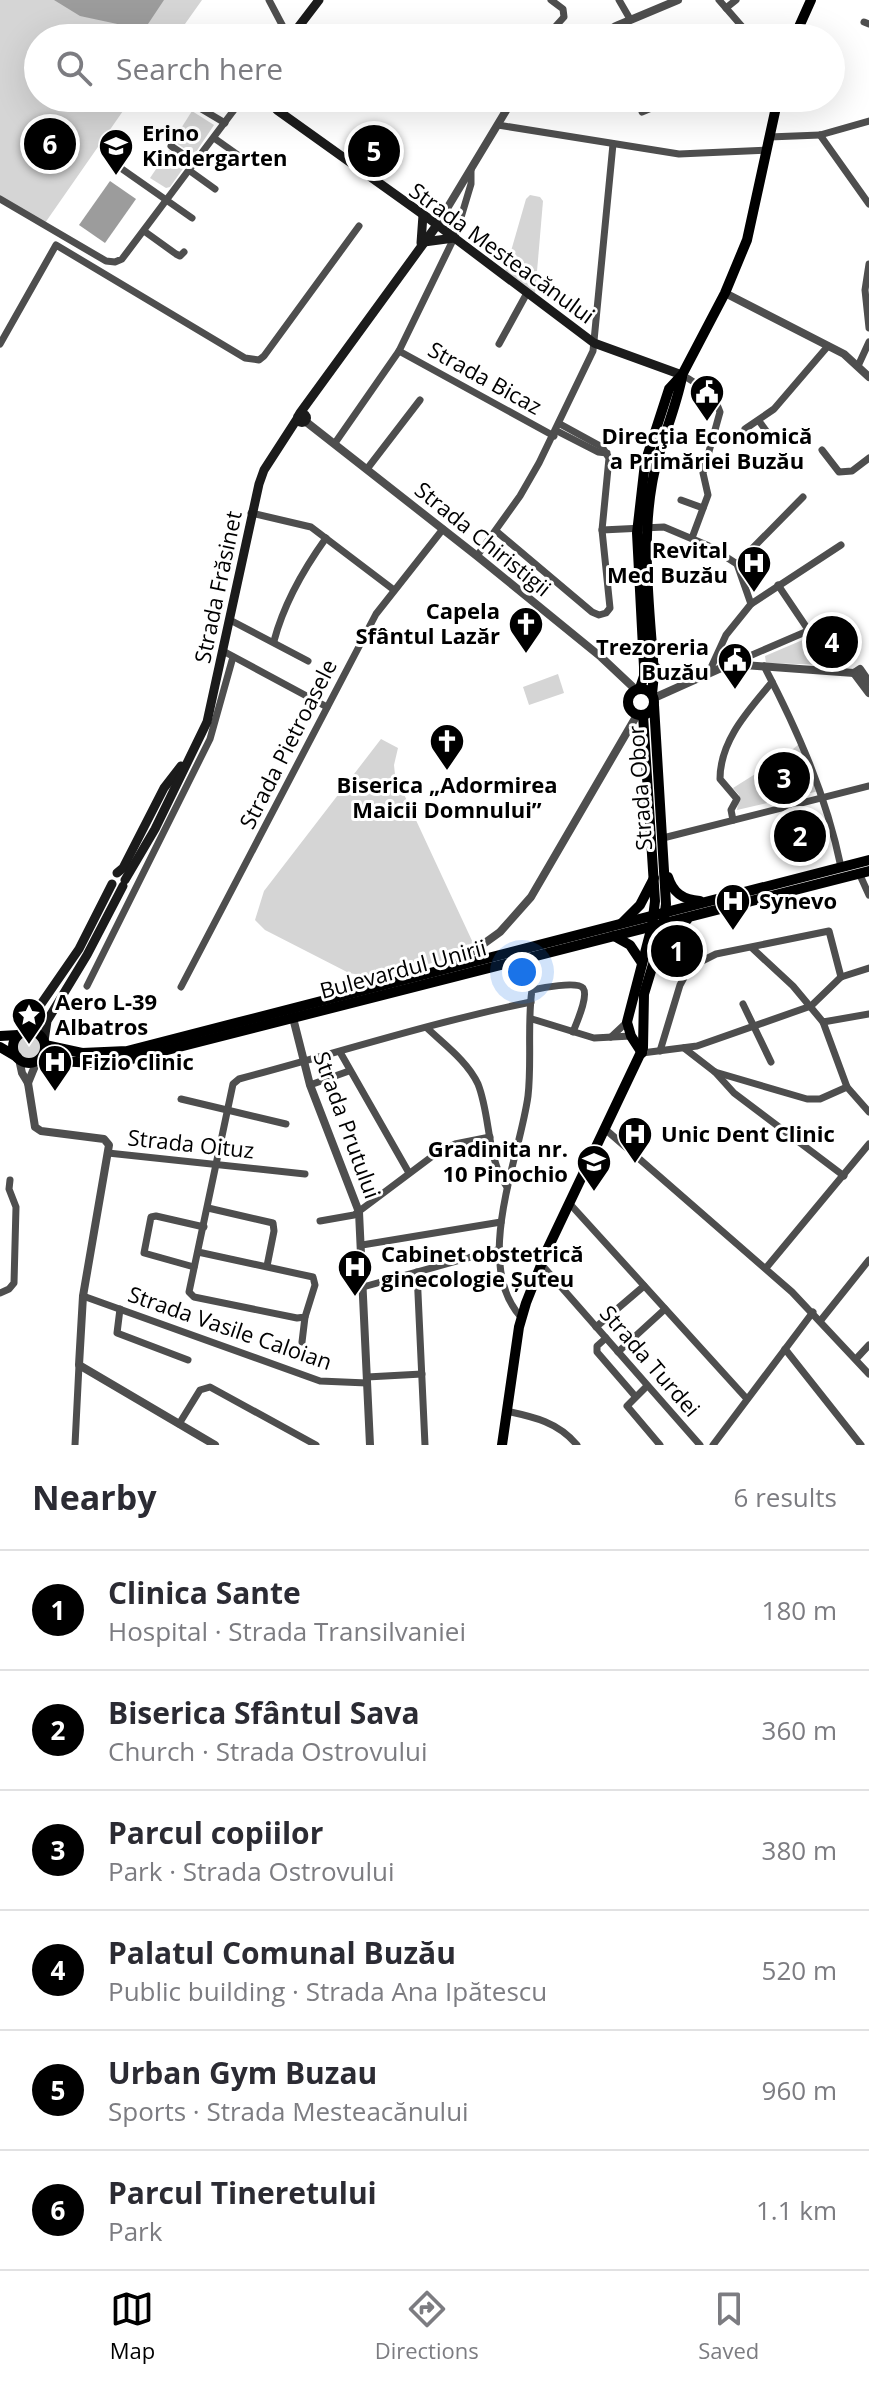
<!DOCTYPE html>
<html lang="en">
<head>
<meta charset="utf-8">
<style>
  :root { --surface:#fff; --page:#f7f7f7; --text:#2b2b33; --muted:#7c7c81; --line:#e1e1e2; --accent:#000 }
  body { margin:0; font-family:"Open Sans",sans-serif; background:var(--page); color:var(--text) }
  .you { position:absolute; left:522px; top:972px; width:28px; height:28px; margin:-20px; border:6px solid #fff; border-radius:50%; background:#1a73e8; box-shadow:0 0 0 12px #1a73e833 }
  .badge { display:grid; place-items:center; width:52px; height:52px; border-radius:50%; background:var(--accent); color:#fff; font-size:26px; font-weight:700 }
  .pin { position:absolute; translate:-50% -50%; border:4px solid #fff; box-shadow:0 2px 8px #0006 }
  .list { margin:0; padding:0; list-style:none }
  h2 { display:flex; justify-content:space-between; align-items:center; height:104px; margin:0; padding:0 32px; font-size:34px }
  h2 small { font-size:26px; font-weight:400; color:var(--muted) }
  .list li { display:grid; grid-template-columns:52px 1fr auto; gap:24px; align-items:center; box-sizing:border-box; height:120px; padding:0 32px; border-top:2px solid var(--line) }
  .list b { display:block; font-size:30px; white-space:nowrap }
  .list p { margin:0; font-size:26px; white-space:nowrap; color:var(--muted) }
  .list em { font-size:26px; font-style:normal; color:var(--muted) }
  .icon { flex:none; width:44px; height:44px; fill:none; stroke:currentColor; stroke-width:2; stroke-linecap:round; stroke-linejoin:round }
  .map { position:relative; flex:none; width:869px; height:1445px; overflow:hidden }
  .search { position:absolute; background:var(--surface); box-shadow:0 8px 32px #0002; left:24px; right:24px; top:24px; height:88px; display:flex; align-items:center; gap:20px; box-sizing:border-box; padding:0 28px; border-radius:44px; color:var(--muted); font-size:30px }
  .sheet { height:824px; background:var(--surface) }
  nav { display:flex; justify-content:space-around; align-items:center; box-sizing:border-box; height:112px; border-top:2px solid var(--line); background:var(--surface); font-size:22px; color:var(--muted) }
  nav a { display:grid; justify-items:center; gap:4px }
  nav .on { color:var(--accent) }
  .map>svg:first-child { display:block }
  .green { fill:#d5d5d5 }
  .water { fill:#9c9c9c }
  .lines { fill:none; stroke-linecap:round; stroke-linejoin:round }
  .minor { stroke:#4e4e4e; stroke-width:7 }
  .tertiary { stroke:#4e4e4e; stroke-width:8 }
  .secondary { stroke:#1b1b1b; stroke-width:9 }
  .primary { stroke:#000; stroke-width:10 }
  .labels { text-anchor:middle; stroke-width:6; stroke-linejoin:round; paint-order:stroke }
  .poi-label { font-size:22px; font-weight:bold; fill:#000; stroke:#fff; text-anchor:start }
  .street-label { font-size:22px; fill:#000; stroke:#fff }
</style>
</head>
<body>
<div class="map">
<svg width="869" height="1445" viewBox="0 0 869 1445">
  <rect width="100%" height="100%" fill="#fff"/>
  <g class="green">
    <polygon points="0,0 202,0 175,38 38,38 38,98 132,98 45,223 0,196"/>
    <polygon points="192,111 214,125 194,155 173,141"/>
    <polygon points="169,150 187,163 170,187 166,188 150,178"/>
    <polygon points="530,195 540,197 543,201 535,295 505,272 526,199"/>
    <polygon points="812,636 829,665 766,663 765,656"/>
    <polygon points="558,674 564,693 529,705 523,687"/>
    <polygon points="381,739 398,748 394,765 395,775 474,945 457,956 378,978 349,973 265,930 255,920 264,891"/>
    <polygon points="799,744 819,791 737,810 739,795 733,788 787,754"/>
    <circle cx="29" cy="1047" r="11"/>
  </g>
  <g class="water">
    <polygon points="54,0 164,0 146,27 135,31 122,25 80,16"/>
    <polygon points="110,181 136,199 105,243 79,225"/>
  </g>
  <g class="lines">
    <g class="minor">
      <polyline points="269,0 289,38"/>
      <polyline points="619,0 630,19"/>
      <polyline points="719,0 752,38"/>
      <polyline points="726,8 736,0"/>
      <polyline points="864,22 869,24"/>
      <polyline points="545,38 564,17 563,9 551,0"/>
      <polyline points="183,98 225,123"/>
      <polyline points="642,112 675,98"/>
      <polyline points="498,125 679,154 767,150"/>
      <polyline points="820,135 869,204"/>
      <polyline points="769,137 820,135 869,121"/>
      <polyline points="214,138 238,155"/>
      <polyline points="171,146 196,163"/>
      <polyline points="122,169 192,218"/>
      <polyline points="190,171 215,189"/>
      <polyline points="0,199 106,261 115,262 122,259 243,98"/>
      <polyline points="144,231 176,254 180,256 184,252"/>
      <polyline points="456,234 471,184 471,170"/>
      <polyline points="869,264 865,290 869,328"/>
      <polyline points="0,344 56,245 245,358 259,360 264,356 359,226"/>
      <polyline points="499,344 527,293"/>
      <polyline points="399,351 554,436"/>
      <polyline points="858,366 869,342"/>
      <path d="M 682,375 C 697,383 715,396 720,412 L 703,473 L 708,495 L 692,538"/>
      <polyline points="759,421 767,432"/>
      <polyline points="745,429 774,409 828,346"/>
      <polyline points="557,431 598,452 607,453"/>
      <polyline points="335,443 399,351 454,238"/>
      <polyline points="822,450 839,472 852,471 869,458"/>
      <polyline points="367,469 420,400"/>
      <polyline points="681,500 703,508"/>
      <polyline points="251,513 311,527 394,590"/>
      <polyline points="602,530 664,527 709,546 737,564 751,604"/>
      <polyline points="496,531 592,612 599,615 606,613 610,608 602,530 609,458 602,447 560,424"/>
      <polyline points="477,556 520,496 539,463 593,351 613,144"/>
      <polyline points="737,564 803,497"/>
      <polyline points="778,585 836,671"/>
      <polyline points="230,620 308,661"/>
      <path d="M 274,641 C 284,603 303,570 326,538"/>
      <polyline points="223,651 327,707"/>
      <path d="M 653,662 C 664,677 675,679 694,678"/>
      <polyline points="731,664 810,630"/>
      <path d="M 764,666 C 798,731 826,795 841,867"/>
      <polyline points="709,672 726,635 751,604 841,545"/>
      <path d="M 733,820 L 731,810 L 737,799 L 720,779 C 720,740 749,710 772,682"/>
      <polyline points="663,838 869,786"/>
      <polyline points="859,873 869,895"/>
      <polyline points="752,948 793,986 823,1022 869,1014"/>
      <polyline points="87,986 210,739 233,657"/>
      <polyline points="181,987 376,614 443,529"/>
      <polyline points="743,1004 771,1062"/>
      <polyline points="532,1019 594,1038 631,1036"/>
      <polyline points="823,1022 847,1087 869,1112"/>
      <path d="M 427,1028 C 445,1045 468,1062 478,1084 C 491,1117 486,1157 507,1187"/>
      <polyline points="611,1037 627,1022"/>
      <polyline points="684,1048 715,1072 807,1099 820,1099 847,1087"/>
      <polyline points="660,1051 680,985 686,974 696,964 716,954 829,931 841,977"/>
      <polyline points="340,1052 409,1173"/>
      <polyline points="642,1053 697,1046 811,1006 841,977 869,968"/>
      <polyline points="715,1072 734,1093 844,1176"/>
      <polyline points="310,1085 349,1071"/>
      <polyline points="181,1099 286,1124"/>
      <polyline points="605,1129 792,1292 869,1374"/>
      <polyline points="108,1153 305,1174"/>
      <polyline points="570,1204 747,1399"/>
      <polyline points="208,1208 273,1223 274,1231 267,1266"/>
      <polyline points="320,1221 354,1215 434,1155 455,1144 490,1137"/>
      <polyline points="362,1245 501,1222"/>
      <path d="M 198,1252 L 313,1277 L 315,1285 L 305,1317 L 297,1318 L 194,1297 L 189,1292 L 233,1084 L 239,1079 C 337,1053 433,1022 531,1002"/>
      <polyline points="541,1264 700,1445"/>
      <polyline points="194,1267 144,1253 151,1217 156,1216 204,1227"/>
      <polyline points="766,1268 869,1144"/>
      <polyline points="417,1272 425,1445"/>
      <polyline points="363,1287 500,1249"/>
      <polyline points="0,1293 9,1289 14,1283 16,1207 9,1189 10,1180"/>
      <polyline points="83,1296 320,1381 367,1383"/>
      <polyline points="120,1309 117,1333 188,1360"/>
      <path d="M 521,1317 C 472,1264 520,1157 528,1096 C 532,1062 527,1022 532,990 C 541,988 577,981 583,988 C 589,996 576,1024 573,1032"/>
      <polyline points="821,1320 869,1260"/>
      <polyline points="596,1327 644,1286"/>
      <polyline points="606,1338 597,1346 597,1352 635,1396"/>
      <polyline points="302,1342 305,1317"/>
      <polyline points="785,1349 861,1445"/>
      <polyline points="618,1352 665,1309"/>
      <polyline points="856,1359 869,1345"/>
      <polyline points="367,1377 422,1374"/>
      <polyline points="647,1386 627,1406 660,1445"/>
      <path d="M 506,1411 C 534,1417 558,1422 577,1445"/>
      <polyline points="179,1424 200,1390 210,1387 316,1445"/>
      <polyline points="75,1445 79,1365"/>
      <polyline points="713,1445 813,1312"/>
    </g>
    <g class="tertiary">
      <polyline points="597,38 616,26 678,0"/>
      <polyline points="437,225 507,109 516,98"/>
      <polyline points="725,293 844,354 869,377"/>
      <polyline points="305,421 477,556 601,657 635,689"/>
      <polyline points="854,673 869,693"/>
      <polyline points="854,673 860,669 869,682"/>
      <polyline points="654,698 730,664 854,673"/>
      <polyline points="457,963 500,932 531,897 637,715"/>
      <polyline points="292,1014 310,1085 359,1212 370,1445"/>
      <polyline points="19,1059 22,1073 28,1083 35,1127 41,1131 104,1139 109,1145 83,1296 79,1365 215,1445"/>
      <polyline points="28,1083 37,1061"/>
    </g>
    <g class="secondary">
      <polyline points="290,38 319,0"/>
      <polyline points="253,98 260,98"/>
      <polyline points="266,98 277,110 428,218 594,343 682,375"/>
      <polyline points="424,242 454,238"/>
      <polyline points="421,243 423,215"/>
      <polyline points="300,413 437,225"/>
      <circle cx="302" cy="418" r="4.5"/>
      <polyline points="117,873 123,868 164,788 181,766"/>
      <polyline points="125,880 155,829 207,722 259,484 264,470 297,419"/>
      <polyline points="21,1033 79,949 112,884"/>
      <polyline points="44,1041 47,1021 87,955 123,886"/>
    </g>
    <g class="primary">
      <polyline points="794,38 811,0"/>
      <polyline points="640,688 644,676 644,667 637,533 645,463 669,389 682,375 725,293 747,240 778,98"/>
      <circle cx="641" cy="702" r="13"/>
      <path d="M 652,694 L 654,674 C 650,611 641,546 652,484 C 658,447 675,413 682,377"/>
      <path d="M 668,877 C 673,893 683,900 700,901"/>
      <polyline points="622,923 640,905 654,878"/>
      <polyline points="614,936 630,945 642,963"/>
      <polyline points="662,945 676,928 687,920"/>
      <circle cx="29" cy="1047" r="16"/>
      <polyline points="0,1036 18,1035"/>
      <polyline points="45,1045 82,1053 127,1051 869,860"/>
      <polyline points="0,1047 17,1057"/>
      <polyline points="642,1053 631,1036 627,1022 652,926 655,901 643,715"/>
      <polyline points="39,1060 95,1063 128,1060 869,871"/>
      <polyline points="502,1445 519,1327 526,1303 547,1250 643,1048 644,994 662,935 666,904 654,705"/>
    </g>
  </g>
  <defs>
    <g id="school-pin" transform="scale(1.8)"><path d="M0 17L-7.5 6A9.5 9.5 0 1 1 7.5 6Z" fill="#000" stroke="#fff"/><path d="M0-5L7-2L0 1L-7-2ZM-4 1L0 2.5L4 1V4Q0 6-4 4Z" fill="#fff"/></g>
    <g id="civic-pin" transform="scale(1.8)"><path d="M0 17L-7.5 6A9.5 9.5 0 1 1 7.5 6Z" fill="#000" stroke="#fff"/><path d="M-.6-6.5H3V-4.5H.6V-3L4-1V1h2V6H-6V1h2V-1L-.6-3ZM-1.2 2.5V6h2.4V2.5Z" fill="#fff"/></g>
    <g id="hospital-pin" transform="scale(1.8)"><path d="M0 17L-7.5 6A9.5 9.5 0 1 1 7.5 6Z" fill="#000" stroke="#fff"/><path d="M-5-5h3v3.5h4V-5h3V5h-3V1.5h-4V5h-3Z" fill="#fff"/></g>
    <g id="church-pin" transform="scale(1.8)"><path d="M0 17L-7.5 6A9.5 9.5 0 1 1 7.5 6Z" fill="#000" stroke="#fff"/><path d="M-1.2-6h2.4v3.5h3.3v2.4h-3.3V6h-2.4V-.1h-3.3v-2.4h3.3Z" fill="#fff"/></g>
    <g id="sight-pin" transform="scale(1.8)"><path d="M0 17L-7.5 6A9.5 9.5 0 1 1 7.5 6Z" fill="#000" stroke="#fff"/><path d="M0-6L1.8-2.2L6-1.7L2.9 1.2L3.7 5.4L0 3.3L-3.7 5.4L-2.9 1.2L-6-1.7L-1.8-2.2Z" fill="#fff"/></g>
  </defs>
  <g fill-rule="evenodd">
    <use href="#school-pin" x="116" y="146"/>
    <use href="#civic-pin" x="707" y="392"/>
    <use href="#hospital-pin" x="754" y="563"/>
    <use href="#church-pin" x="526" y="624"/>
    <use href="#civic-pin" x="735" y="660"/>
    <use href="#church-pin" x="447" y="741"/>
    <use href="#hospital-pin" x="733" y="901"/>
    <use href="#sight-pin" x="29" y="1015"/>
    <use href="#hospital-pin" x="55" y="1062"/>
    <use href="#hospital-pin" x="635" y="1134"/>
    <use href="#school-pin" x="594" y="1162"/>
    <use href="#hospital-pin" x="355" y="1267"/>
  </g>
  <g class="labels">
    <g class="poi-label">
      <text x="142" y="141">Erino<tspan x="142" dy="25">Kindergarten</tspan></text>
      <text x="707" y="444" text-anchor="middle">Direcţia Economică<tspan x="707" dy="25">a Primăriei Buzău</tspan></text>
      <text x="728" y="558" text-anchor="end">Revital<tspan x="728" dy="25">Med Buzău</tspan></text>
      <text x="500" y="619" text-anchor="end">Capela<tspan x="500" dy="25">Sfântul Lazăr</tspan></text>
      <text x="709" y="655" text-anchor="end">Trezoreria<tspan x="709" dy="25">Buzău</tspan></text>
      <text x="447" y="793" text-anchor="middle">Biserica „Adormirea<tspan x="447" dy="25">Maicii Domnului”</tspan></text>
      <text x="759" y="909">Synevo</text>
      <text x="55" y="1010">Aero L-39<tspan x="55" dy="25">Albatros</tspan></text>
      <text x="81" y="1070">Fizio clinic</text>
      <text x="661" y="1142">Unic Dent Clinic</text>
      <text x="568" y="1157" text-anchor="end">Gradinita nr.<tspan x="568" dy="25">10 Pinochio</tspan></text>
      <text x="381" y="1262">Cabinet obstetrică<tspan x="381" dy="25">ginecologie Șuteu</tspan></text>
    </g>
    <g class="street-label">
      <text transform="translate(502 253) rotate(36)" y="8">Strada Mesteacănului</text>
      <text transform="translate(485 378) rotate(29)" y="8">Strada Bicaz</text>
      <text transform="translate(483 539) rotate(39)" y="8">Strada Chiristigii</text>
      <text transform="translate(218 587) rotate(-78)" y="8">Strada Frăsinet</text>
      <text transform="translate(288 744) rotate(-63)" y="8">Strada Pietroasele</text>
      <text transform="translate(640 788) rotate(-94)" y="8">Strada Obor</text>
      <text transform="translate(403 969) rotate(-15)" y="8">Bulevardul Unirii</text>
      <text transform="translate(347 1125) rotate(70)" y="8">Strada Prutului</text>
      <text transform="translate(191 1144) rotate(6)" y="8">Strada Oituz</text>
      <text transform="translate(230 1328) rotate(19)" y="8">Strada Vasile Caloian</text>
      <text transform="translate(650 1361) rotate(49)" y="8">Strada Turdei</text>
    </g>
  </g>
</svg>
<div class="you"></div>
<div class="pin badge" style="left:677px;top:951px">1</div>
<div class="pin badge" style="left:800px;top:836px">2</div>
<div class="pin badge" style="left:784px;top:778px">3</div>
<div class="pin badge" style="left:832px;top:642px">4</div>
<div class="pin badge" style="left:374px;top:151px">5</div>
<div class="pin badge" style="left:50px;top:144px">6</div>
<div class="search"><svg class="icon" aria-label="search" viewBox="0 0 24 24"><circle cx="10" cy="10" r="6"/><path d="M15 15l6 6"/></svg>Search here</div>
</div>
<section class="sheet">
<h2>Nearby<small>6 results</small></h2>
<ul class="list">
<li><span class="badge">1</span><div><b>Clinica Sante</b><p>Hospital · Strada Transilvaniei</p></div><em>180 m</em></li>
<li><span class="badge">2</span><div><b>Biserica Sfântul Sava</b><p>Church · Strada Ostrovului</p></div><em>360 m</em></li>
<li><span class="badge">3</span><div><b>Parcul copiilor</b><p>Park · Strada Ostrovului</p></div><em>380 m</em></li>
<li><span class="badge">4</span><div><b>Palatul Comunal Buzău</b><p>Public building · Strada Ana Ipătescu</p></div><em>520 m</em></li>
<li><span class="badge">5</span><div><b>Urban Gym Buzau</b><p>Sports · Strada Mesteacănului</p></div><em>960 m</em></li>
<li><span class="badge">6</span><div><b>Parcul Tineretului</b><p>Park</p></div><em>1.1 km</em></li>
</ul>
</section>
<nav>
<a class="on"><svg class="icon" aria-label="map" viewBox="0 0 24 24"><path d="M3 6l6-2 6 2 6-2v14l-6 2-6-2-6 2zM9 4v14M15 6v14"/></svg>Map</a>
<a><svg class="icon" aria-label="directions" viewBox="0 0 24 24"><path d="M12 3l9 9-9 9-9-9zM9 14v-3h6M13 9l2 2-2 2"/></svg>Directions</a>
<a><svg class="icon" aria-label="saved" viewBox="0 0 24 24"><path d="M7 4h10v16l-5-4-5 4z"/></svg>Saved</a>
</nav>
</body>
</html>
